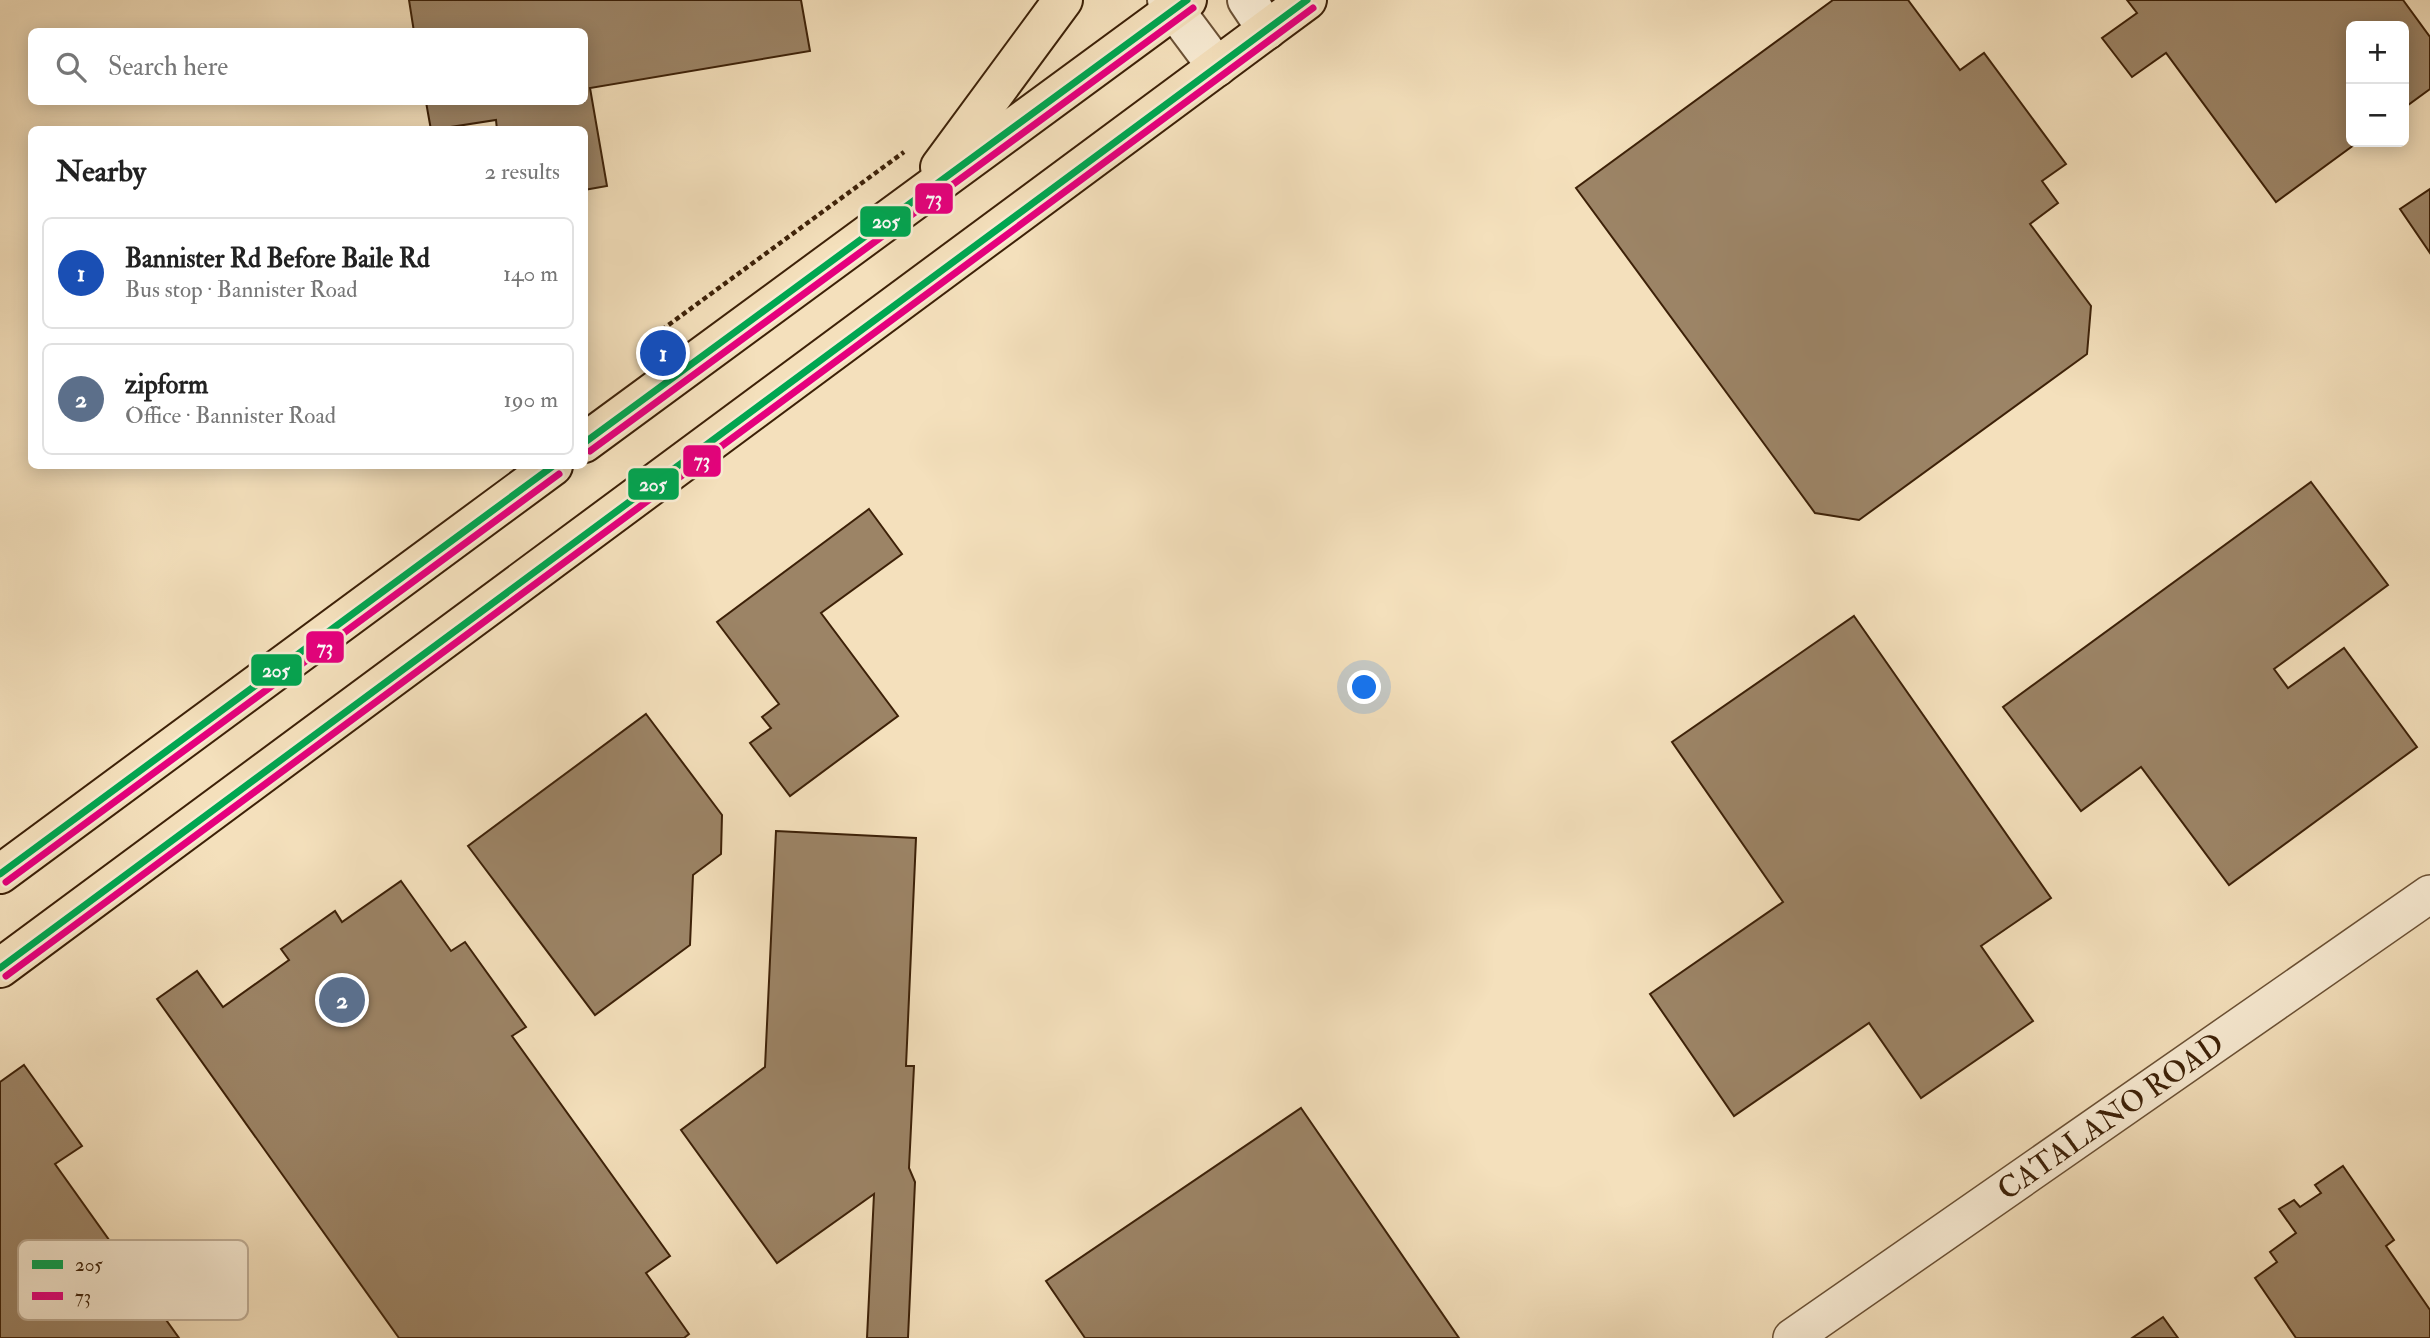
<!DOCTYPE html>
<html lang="en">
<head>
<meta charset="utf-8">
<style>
  :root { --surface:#fff; --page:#f6f6f6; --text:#222; --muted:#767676; --line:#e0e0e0; --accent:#ea580c }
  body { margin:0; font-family:"IM FELL Double Pica",serif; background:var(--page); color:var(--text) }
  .controls { position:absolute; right:21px; top:21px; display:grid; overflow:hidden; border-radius:10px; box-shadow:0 4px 18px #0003 }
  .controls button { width:63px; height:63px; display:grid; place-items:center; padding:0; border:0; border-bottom:2px solid var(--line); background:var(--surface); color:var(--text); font:35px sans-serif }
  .you { position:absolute; left:1365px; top:688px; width:24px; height:24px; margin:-18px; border:5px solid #fff; border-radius:50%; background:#1a73e8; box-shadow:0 0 0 10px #1a73e833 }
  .badge { display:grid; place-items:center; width:46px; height:46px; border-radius:50%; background:var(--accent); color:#fff; font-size:23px; font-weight:700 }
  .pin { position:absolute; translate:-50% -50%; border:4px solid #fff; box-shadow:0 2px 7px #0006 }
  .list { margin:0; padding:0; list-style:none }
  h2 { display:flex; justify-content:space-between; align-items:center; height:91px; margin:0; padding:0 28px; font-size:30px }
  h2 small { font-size:23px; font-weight:400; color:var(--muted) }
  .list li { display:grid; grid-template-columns:46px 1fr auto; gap:21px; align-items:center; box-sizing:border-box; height:112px; margin:0 14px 14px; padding:0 14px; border:2px solid var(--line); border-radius:10px }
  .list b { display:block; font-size:26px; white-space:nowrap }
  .list p { margin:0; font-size:23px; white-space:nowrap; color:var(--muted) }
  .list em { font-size:23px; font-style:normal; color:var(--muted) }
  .icon { flex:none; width:38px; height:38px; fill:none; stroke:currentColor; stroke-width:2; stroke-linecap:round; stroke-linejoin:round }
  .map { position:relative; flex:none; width:2430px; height:1338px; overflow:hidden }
  .search { position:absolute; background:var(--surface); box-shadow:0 4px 18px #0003; left:28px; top:28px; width:560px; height:77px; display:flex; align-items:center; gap:18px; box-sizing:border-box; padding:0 24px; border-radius:10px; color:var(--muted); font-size:26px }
  .panel { position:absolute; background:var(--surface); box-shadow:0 4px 18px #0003; left:28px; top:126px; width:560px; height:343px; border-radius:10px }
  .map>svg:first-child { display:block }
  .building { fill:#9c8466; stroke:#3d2108; stroke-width:2 }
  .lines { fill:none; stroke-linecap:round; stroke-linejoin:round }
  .minor-casing { stroke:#6b5135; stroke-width:40 }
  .tertiary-casing { stroke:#6b5135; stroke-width:42 }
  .primary-casing { stroke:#3d2108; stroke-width:42 }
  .path { stroke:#3d2108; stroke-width:4.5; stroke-dasharray:5 3.5; stroke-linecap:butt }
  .minor { stroke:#f8ebd3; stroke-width:37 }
  .tertiary { stroke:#f8ebd3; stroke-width:38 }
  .primary { stroke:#f4e0bc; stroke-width:38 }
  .bus-1-casing { stroke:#f8ebd3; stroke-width:12 }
  .bus-2-casing { stroke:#f8ebd3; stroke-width:12 }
  .bus-1 { stroke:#00a651; stroke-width:7 }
  .bus-2 { stroke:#e5007d; stroke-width:7 }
  .labels { text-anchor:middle; stroke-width:5; stroke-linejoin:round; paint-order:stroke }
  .street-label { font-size:30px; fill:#3d2108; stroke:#f8ebd3 }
  .key { fill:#f8ebd3; stroke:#c0ae96; stroke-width:2 }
  .key-label { font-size:19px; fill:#3d2108 }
  .line-badge { stroke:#f8ebd3; stroke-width:2.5 }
  .badge-label { font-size:19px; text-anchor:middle; font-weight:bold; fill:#fff }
</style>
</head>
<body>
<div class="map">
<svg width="2430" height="1338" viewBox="0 0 2430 1338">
  <rect width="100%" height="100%" fill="#f4e0bc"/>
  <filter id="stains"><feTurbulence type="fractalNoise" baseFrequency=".00286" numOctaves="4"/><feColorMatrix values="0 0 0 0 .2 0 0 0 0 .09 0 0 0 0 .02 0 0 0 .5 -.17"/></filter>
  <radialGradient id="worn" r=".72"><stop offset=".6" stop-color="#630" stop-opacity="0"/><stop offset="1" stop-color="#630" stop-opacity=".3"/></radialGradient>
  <g class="building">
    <polygon points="409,0 801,0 810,51 590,88 607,186 584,190 584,130 497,130 496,120 431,130 426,102 584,102 584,32 414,32"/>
    <polygon points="1833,0 1908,0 1960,70 1984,53 2066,164 2042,181 2058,203 2030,224 2091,306 2087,354 1859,520 1815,513 1576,188"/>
    <polygon points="2127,0 2403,0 2430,37 2430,89 2404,108 2404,26 2351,26 2351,142 2358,142 2276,202 2166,53 2132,77 2102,38 2137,13"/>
    <polygon points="2430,189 2430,253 2400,209"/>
    <polygon points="2311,482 2388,585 2274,669 2288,688 2344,648 2417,747 2229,885 2141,767 2081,811 2003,707"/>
    <polygon points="869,509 902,554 821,613 898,716 790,796 750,743 771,728 762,717 779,704 717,622"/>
    <polygon points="1854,616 2051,898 1981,946 2033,1021 1921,1098 1869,1023 1734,1116 1650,994 1783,902 1672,742"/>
    <polygon points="646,714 722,815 721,854 693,875 690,945 595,1015 468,846"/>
    <polygon points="776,831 916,838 906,1066 914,1066 909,1168 915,1182 908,1338 867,1338 874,1194 777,1263 681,1130 765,1067"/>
    <polygon points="401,881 451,951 465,942 526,1027 512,1036 670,1256 646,1273 689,1334 684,1338 399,1338 157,999 197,971 223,1007 289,960 281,949 335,911 342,922"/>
    <polygon points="24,1065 82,1146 55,1164 179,1338 0,1338 0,1082"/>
    <polygon points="1301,1108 1459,1338 1085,1338 1046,1281"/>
    <polygon points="2343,1166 2394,1240 2386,1246 2430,1310 2430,1338 2296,1338 2255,1278 2277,1262 2270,1252 2296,1233 2279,1209 2294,1200 2300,1207 2321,1193 2315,1185"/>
    <polygon points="2163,1317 2178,1338 2132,1338"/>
  </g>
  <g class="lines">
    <g class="minor-casing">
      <g id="minor">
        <path id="s1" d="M 1792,1338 L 2430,894"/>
      </g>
    </g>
    <g class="tertiary-casing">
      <g id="tertiary">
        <polyline points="1167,0 1217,67"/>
        <polyline points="1247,0 1267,30"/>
      </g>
    </g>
    <g class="primary-casing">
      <g id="primary">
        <polyline points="940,167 1063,0"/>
        <polyline points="584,443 1187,0"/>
        <polyline points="0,874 553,466"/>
        <polyline points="0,968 1307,0"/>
      </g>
    </g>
    <polyline class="path" points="648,340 904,152"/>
    <use href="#minor" class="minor"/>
    <use href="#tertiary" class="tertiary"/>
    <use href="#primary" class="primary"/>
    <g class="bus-1-casing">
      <g id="bus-1">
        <polyline points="584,443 1187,0"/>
        <polyline points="0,874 553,466"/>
        <polyline points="0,968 1307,0"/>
      </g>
    </g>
    <g class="bus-2-casing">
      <g id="bus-2">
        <polyline points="590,451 1193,8"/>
        <polyline points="6,882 559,474"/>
        <polyline points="6,976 1313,8"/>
      </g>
    </g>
    <use href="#bus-1" class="bus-1"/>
    <use href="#bus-2" class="bus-2"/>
  </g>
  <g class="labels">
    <g class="street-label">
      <text dy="10" stroke="none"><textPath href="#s1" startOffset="388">CATALANO ROAD</textPath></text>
    </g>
  </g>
  <rect x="18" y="1240" width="230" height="80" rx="10" class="key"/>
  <rect x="32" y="1260" width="31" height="9" fill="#00a651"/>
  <rect x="32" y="1292" width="31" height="8" fill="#e5007d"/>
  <g class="key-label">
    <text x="75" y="1271">205</text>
    <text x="75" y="1303">73</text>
  </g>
  <g class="line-badge">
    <rect x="914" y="182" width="40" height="33" rx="7" fill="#e5007d"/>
    <rect x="859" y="205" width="53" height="33" rx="7" fill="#00a651"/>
    <rect x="682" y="444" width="40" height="34" rx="7" fill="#e5007d"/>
    <rect x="627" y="467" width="53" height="34" rx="7" fill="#00a651"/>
    <rect x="305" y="630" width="40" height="34" rx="7" fill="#e5007d"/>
    <rect x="250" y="653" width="53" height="34" rx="7" fill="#00a651"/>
  </g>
  <g class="badge-label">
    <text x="934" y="205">73</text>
    <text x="886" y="228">205</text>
    <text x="702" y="467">73</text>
    <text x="653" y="491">205</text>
    <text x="325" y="654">73</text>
    <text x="276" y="677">205</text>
  </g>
  <rect width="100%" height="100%" filter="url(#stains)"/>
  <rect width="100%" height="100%" fill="url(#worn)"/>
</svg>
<div class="controls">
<button>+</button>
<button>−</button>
</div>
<div class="you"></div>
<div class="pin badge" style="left:663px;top:353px;background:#1a4fb4">1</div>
<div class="pin badge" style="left:342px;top:1000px;background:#5c6f8a">2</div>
<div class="search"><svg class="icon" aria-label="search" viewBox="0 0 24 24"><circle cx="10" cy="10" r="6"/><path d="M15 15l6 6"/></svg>Search here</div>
<section class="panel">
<h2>Nearby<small>2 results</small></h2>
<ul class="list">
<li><span class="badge" style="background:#1a4fb4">1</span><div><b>Bannister Rd Before Baile Rd</b><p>Bus stop · Bannister Road</p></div><em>140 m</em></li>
<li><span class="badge" style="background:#5c6f8a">2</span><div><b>zipform</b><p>Office · Bannister Road</p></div><em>190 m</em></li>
</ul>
</section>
</div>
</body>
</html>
